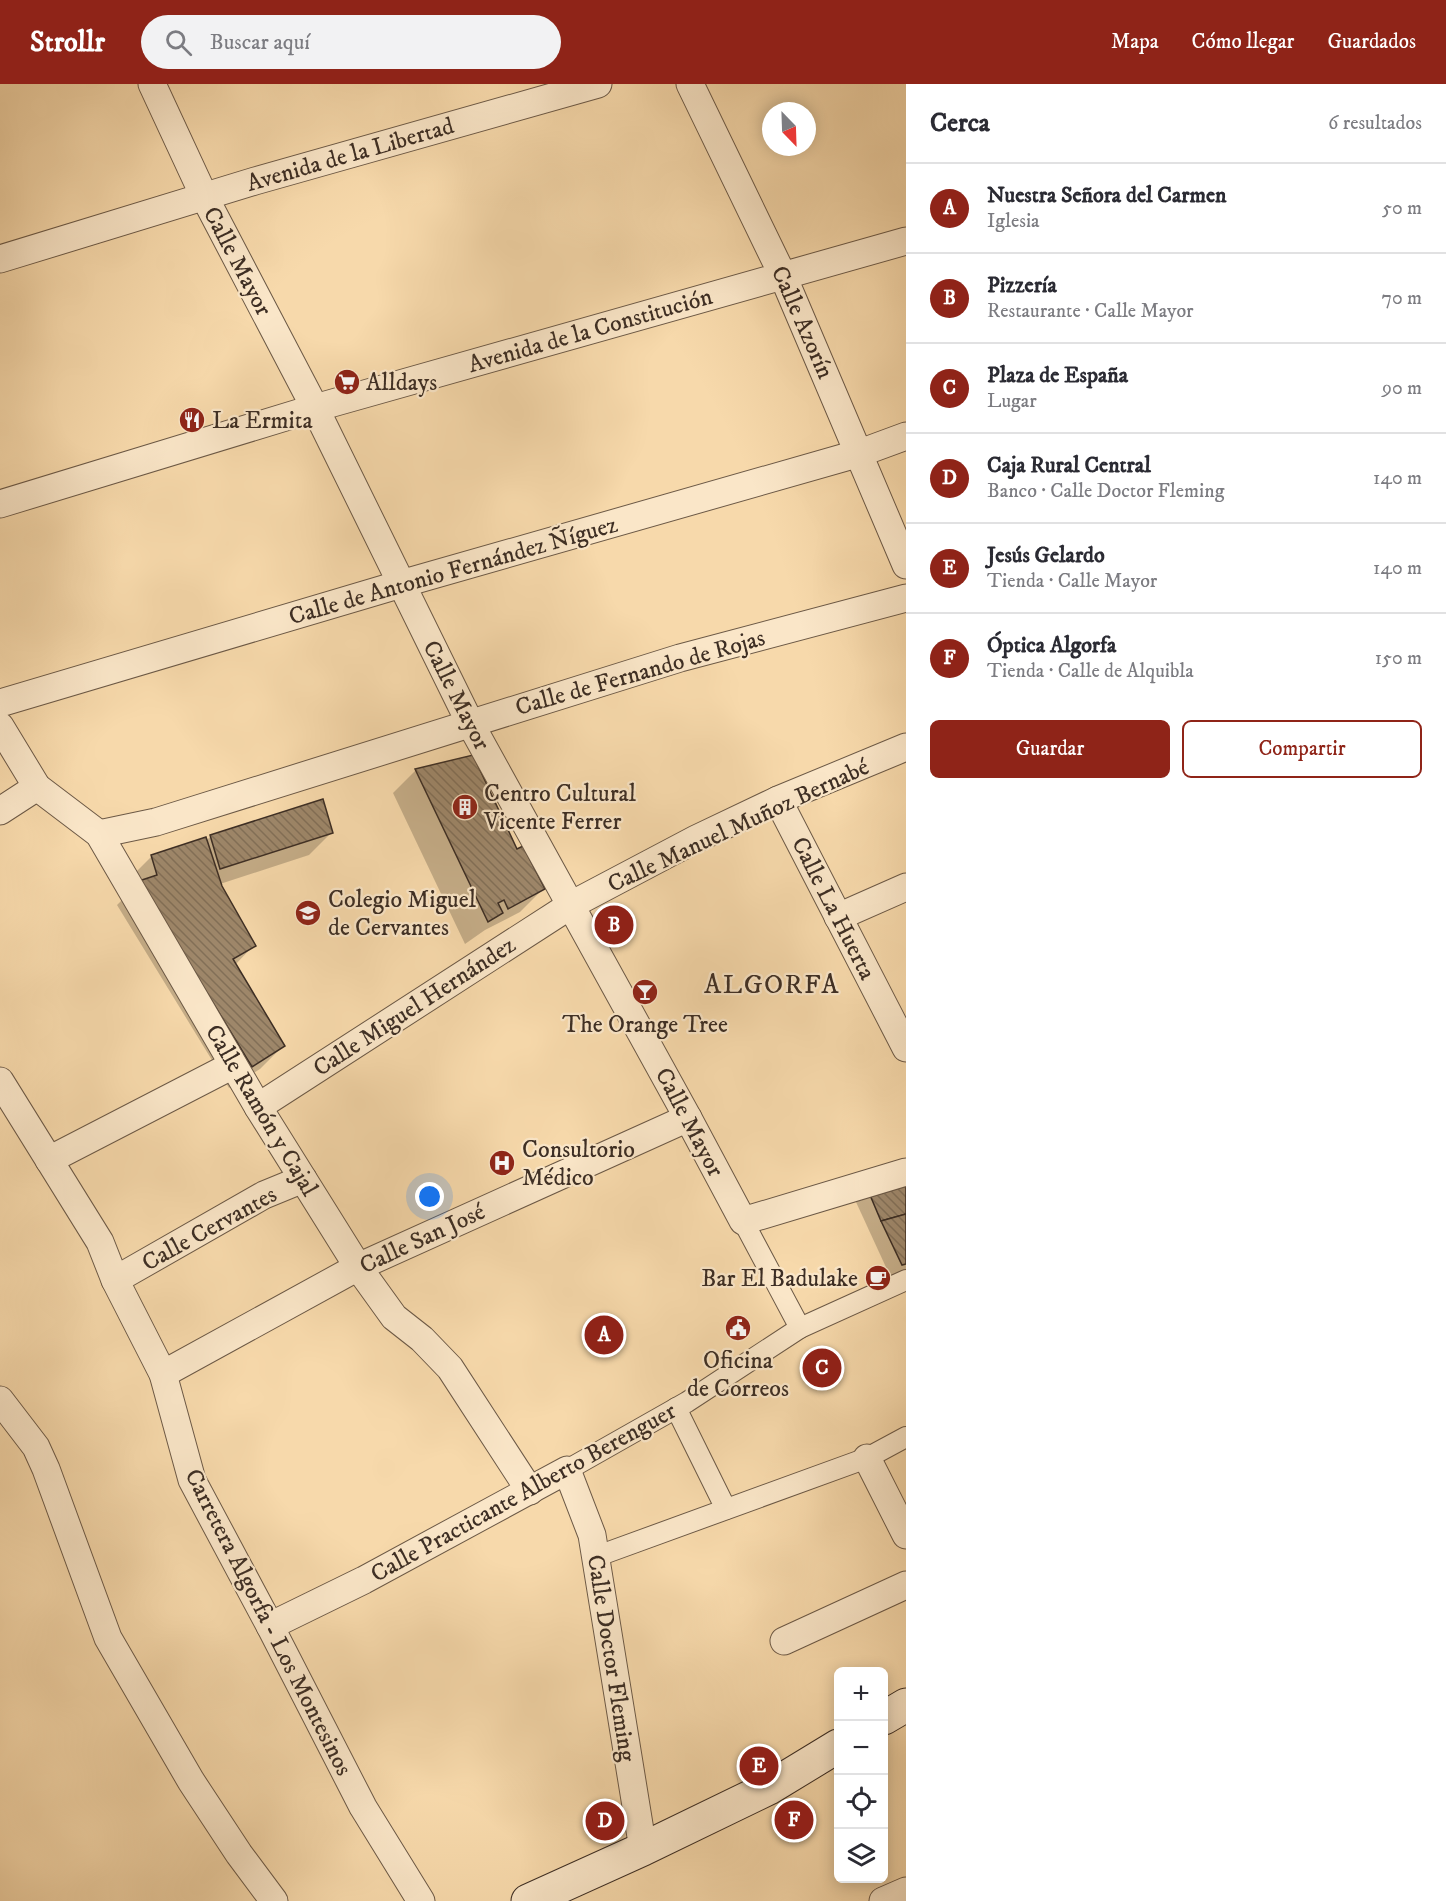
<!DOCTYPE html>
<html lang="es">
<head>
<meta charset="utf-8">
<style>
  :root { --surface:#fff; --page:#f2f2f3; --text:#2b2b33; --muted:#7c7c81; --line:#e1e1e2; --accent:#8f2418 }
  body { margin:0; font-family:"IM FELL DW Pica",serif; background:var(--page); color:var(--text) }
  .controls { position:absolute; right:18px; bottom:18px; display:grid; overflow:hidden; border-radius:9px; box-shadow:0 3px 15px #0003 }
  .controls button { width:54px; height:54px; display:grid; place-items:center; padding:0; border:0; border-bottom:2px solid var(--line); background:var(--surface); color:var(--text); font:30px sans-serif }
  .compass { position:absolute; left:762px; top:18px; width:54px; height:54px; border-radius:50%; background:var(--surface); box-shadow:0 3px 15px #0003; rotate:157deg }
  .you { position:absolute; left:430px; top:1113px; width:21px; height:21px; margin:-15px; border:4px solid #fff; border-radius:50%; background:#1a73e8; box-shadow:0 0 0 9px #1a73e833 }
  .badge { display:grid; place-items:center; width:39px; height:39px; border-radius:50%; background:var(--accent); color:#fff; font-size:20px; font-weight:700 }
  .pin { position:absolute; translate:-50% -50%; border:3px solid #fff; box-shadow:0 2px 6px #0006 }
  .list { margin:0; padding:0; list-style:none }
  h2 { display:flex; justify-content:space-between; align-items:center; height:78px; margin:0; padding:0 24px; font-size:26px }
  h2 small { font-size:20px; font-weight:400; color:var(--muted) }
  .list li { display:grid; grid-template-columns:39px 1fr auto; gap:18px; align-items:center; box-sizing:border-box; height:90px; padding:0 24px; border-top:2px solid var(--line) }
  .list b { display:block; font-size:22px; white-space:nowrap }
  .list p { margin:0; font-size:20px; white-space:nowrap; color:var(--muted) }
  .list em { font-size:20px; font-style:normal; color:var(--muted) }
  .actions { display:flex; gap:12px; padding:18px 24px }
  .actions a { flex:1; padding:14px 0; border:2px solid var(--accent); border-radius:9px; text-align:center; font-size:21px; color:var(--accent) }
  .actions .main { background:var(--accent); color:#fff }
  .icon { flex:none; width:33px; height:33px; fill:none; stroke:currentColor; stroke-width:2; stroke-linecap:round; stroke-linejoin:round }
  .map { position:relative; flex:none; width:906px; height:1817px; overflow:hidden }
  header { display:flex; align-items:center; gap:36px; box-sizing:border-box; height:84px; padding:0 30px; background:var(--accent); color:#fff }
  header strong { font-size:28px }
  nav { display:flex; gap:33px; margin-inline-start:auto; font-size:21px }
  .search { width:420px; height:54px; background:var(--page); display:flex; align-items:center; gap:15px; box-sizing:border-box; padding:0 21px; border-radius:33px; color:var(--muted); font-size:22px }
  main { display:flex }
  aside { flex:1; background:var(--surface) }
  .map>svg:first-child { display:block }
  .shadow { fill:#0003 }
  .building { fill:url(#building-back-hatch); stroke:#3d2e24; stroke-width:1.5 }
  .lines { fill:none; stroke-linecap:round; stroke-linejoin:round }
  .pedestrian-casing { stroke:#6c5946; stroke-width:22 }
  .minor-casing { stroke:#6c5946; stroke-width:29 }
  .secondary-casing { stroke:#3d2e24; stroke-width:35 }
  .pedestrian { stroke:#fae6c8; stroke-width:20 }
  .minor { stroke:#fae6c8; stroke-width:27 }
  .secondary { stroke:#fae6c8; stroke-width:33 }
  .labels { text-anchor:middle; stroke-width:4.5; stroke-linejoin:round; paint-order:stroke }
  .street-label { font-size:24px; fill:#3d2e24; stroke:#fae6c8 }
  .poi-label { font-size:24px; fill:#3d2e24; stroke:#fae6c8; text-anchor:start }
  .quarter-label { font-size:27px; letter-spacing:1.5px; fill:#3d2e24; stroke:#fae6c8 }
</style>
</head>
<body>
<header>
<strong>Strollr</strong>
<div class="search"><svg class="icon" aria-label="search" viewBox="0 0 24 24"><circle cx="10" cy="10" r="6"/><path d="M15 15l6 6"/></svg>Buscar aquí</div>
<nav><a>Mapa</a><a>Cómo llegar</a><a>Guardados</a></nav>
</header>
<main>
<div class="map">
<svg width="906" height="1817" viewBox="0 0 906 1817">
  <defs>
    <pattern id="building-back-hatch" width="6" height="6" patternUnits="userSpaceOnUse" patternTransform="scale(1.5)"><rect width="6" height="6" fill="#9e876a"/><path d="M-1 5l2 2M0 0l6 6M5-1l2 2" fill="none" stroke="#826f57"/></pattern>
  </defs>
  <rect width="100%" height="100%" fill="#f7d9ab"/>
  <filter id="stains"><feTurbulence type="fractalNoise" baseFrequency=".00333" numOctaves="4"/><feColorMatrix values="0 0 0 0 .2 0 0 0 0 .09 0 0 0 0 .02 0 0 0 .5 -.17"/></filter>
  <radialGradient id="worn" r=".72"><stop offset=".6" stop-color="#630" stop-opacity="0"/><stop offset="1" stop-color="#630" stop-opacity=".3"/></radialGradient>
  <g class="shadow">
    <polygon points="416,686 517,767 543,805 520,828 485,846 465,860 393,709"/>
    <polygon points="322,717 332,748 309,771 220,800 254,861 235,881 283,962 260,985 229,1004 117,821 132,806 129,795 152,772 206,757 210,753"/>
    <polygon points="906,1094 906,1185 890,1192 856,1118 868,1106"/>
  </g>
  <g class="building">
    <polygon points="473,671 517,765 523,762 545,805 508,825 504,816 498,819 503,829 488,838 415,685"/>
    <polygon points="323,715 333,749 220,785 210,751"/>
    <polygon points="206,753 222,802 256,862 233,875 285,962 252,983 139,797 157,791 151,771"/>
    <polygon points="906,1092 906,1130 881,1137 867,1104"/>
    <polygon points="906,1130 906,1180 902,1181 881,1137"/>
  </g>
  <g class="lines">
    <g class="pedestrian-casing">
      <g id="pedestrian">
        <polyline points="743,1137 800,1244"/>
        <polyline points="676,1324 726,1425"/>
        <polyline points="567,1386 687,1318 800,1244 906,1196"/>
        <polyline points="595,1473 867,1374 906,1353"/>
      </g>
    </g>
    <g class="minor-casing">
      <g id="minor">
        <polyline points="152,0 204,112 315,324 470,639 688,1034 743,1137 906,1088"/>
        <polyline points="690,0 783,192 906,481"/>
        <polyline points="0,175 255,97 598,0"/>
        <polyline points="0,420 315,324 906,157"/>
        <polyline points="0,619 401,500 860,369 906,352"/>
        <polyline points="0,642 37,703 99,750 258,1023 358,1183 394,1233 422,1255 450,1284 530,1407"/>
        <polyline points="778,716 906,964"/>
        <polyline points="0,727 37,703"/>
        <polyline points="99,750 156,738 680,574 906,514"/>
        <polyline points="838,833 906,803"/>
        <polyline points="0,997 100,1158 115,1196 163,1290 192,1396 270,1542 363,1723 421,1817"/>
        <polyline points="258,1023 571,821 696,755 778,716 906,663"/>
        <polyline points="49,1076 233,981"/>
        <polyline points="115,1196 264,1111 303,1095"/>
        <polyline points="163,1290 358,1183 688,1034"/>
        <polyline points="0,1316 36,1363 46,1385 108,1554 191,1697 239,1770 274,1817"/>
        <polyline points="867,1374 906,1451"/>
        <polyline points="270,1542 364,1496 567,1386 592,1451 643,1765"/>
        <polyline points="784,1557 906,1501"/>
        <polyline points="883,1817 906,1807"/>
      </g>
    </g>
    <g class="secondary-casing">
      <g id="secondary">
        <polyline points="884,1634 906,1621"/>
        <polyline points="528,1817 643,1765 769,1704 838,1662"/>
      </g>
    </g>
    <use href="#pedestrian" class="pedestrian"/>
    <use href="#minor" class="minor"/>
    <use href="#secondary" class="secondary"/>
  </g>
  <defs>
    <g id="supermarket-disc" transform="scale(1.35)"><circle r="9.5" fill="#8f2418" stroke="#fae6c8"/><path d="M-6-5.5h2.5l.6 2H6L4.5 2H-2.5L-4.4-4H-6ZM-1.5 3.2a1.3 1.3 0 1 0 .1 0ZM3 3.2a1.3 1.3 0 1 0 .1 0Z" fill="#fff"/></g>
    <g id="restaurant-disc" transform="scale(1.35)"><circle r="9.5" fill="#8f2418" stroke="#fae6c8"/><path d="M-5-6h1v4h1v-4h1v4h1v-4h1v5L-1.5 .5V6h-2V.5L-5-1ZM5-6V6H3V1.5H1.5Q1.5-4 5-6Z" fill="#fff"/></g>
    <g id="building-disc" transform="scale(1.35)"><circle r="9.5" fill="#8f2418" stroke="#fae6c8"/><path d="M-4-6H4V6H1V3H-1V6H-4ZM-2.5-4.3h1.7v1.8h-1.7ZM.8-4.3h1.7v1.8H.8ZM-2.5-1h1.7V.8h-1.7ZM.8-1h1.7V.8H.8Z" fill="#fff"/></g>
    <g id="school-disc" transform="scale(1.35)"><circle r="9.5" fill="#8f2418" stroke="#fae6c8"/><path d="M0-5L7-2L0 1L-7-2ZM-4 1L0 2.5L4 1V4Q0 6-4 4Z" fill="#fff"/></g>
    <g id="bar-disc" transform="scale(1.35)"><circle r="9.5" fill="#8f2418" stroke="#fae6c8"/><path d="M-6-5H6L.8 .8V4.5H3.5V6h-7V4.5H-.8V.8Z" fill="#fff"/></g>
    <g id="hospital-disc" transform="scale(1.35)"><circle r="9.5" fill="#8f2418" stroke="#fae6c8"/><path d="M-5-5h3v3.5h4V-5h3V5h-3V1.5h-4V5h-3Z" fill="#fff"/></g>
    <g id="cafe-disc" transform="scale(1.35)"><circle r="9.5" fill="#8f2418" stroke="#fae6c8"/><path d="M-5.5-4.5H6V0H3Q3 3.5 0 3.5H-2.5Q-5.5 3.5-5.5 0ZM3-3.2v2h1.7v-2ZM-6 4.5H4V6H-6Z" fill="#fff"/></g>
    <g id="civic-disc" transform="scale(1.35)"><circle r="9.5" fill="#8f2418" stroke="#fae6c8"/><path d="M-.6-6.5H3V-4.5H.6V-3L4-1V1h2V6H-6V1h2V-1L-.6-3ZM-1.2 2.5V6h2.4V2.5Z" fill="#fff"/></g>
  </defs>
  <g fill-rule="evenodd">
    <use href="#supermarket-disc" x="347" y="298"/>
    <use href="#restaurant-disc" x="192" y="336"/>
    <use href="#building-disc" x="465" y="723"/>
    <use href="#school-disc" x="308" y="829"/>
    <use href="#bar-disc" x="645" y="908"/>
    <use href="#hospital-disc" x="502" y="1079"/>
    <use href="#cafe-disc" x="878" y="1194"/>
    <use href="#civic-disc" x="738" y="1244"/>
  </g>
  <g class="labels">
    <g class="street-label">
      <text transform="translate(350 70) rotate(-16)" y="8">Avenida de la Libertad</text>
      <text transform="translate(238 177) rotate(62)" y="8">Calle Mayor</text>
      <text transform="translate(803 238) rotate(66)" y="8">Calle Azorín</text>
      <text transform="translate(590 246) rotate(-16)" y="8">Avenida de la Constitución</text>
      <text transform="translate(453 486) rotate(-16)" y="8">Calle de Antonio Fernández Ñíguez</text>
      <text transform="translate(640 588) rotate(-16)" y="8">Calle de Fernando de Rojas</text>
      <text transform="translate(457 611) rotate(63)" y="8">Calle Mayor</text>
      <text transform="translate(738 741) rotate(-25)" y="8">Calle Manuel Muñoz Bernabé</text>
      <text transform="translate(834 824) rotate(63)" y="8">Calle La Huerta</text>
      <text transform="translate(414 922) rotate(-33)" y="8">Calle Miguel Hernández</text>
      <text transform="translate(262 1026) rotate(59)" y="8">Calle Ramón y Cajal</text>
      <text transform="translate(690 1038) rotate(62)" y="8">Calle Mayor</text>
      <text transform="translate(209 1144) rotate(-29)" y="8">Calle Cervantes</text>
      <text transform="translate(422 1154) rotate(-25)" y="8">Calle San José</text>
      <text transform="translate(523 1408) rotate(-29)" y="8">Calle Practicante Alberto Berenguer</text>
      <text transform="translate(269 1538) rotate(63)" y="8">Carretera Algorfa - Los Montesinos</text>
      <text transform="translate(612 1574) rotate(81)" y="8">Calle Doctor Fleming</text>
    </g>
    <g class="poi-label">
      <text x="366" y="306">Alldays</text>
      <text x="212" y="344">La Ermita</text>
      <text x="484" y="717">Centro Cultural<tspan x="484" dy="28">Vicente Ferrer</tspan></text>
      <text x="328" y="823">Colegio Miguel<tspan x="328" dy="28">de Cervantes</tspan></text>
      <text x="645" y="948" text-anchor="middle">The Orange Tree</text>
      <text x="522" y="1073">Consultorio<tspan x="522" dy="28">Médico</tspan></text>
      <text x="858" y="1202" text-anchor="end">Bar El Badulake</text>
      <text x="738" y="1284" text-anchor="middle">Oficina<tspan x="738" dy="28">de Correos</tspan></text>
    </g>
    <g class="quarter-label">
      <text x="772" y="909">ALGORFA</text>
    </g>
  </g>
  <rect width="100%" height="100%" filter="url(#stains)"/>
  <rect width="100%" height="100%" fill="url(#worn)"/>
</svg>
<div class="controls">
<button>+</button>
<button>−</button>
<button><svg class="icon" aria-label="locate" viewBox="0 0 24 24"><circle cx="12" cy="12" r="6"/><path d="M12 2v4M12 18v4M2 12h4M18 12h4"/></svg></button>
<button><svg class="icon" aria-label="layers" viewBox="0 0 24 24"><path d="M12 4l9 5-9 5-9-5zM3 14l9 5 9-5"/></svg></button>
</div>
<svg class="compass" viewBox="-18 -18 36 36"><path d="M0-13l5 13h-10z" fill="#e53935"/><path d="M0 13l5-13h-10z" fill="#7c7c81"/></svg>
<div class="you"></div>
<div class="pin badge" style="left:604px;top:1251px">A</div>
<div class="pin badge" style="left:614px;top:841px">B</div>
<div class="pin badge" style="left:822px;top:1284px">C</div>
<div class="pin badge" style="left:605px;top:1737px">D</div>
<div class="pin badge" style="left:759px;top:1682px">E</div>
<div class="pin badge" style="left:794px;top:1736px">F</div>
</div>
<aside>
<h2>Cerca<small>6 resultados</small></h2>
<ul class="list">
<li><span class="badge">A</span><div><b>Nuestra Señora del Carmen</b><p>Iglesia</p></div><em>50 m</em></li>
<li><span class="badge">B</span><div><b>Pizzería</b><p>Restaurante · Calle Mayor</p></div><em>70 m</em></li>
<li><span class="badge">C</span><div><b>Plaza de España</b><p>Lugar</p></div><em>90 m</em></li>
<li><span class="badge">D</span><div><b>Caja Rural Central</b><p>Banco · Calle Doctor Fleming</p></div><em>140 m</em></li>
<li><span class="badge">E</span><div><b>Jesús Gelardo</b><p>Tienda · Calle Mayor</p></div><em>140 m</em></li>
<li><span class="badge">F</span><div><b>Óptica Algorfa</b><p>Tienda · Calle de Alquibla</p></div><em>150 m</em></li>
</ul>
<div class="actions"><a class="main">Guardar</a><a>Compartir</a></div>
</aside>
</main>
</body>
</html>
